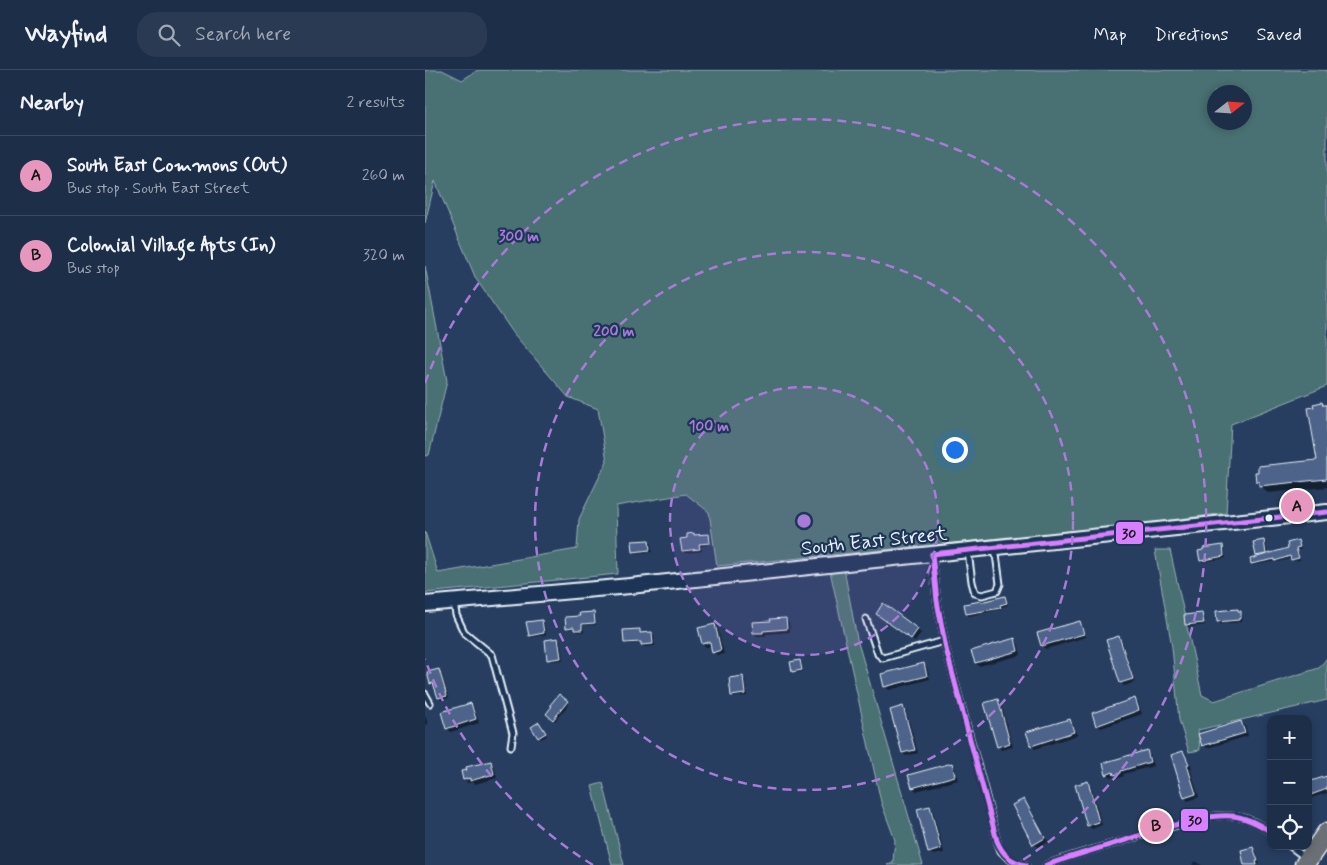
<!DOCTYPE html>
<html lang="en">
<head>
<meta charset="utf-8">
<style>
  :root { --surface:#1d2e49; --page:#2a3a53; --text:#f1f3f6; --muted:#a0a8b4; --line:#3b4a61; --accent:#e797bd }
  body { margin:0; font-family:Mynerve,sans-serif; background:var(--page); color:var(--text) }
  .controls { position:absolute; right:15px; bottom:15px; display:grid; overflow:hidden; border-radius:10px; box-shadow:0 2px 8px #0003 }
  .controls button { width:45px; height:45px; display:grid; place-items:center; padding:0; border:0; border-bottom:1px solid var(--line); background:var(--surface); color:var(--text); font:25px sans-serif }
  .compass { position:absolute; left:782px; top:15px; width:45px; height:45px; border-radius:50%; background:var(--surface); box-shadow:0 2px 8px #0003; rotate:73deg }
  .you { position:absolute; left:529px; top:379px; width:18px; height:18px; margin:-12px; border:4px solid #fff; border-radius:50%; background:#1a73e8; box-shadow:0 0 0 8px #1a73e833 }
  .badge { display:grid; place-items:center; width:32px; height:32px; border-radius:50%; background:var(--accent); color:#111; font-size:16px; font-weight:700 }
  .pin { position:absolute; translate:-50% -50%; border:2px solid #fff; box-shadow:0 1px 5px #0006 }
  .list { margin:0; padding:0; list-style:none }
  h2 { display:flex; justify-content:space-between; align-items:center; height:65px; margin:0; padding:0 20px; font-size:21px }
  h2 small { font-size:16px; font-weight:400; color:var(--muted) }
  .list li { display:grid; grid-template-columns:32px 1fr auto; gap:15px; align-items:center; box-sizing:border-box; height:80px; padding:0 20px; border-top:1px solid var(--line) }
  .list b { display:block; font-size:19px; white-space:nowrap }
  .list p { margin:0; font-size:16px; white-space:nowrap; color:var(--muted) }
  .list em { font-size:16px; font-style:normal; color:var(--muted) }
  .icon { flex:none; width:28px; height:28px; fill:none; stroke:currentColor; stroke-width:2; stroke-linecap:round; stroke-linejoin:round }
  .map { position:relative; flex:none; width:902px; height:795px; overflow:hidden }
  header { display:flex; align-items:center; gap:30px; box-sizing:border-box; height:70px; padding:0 25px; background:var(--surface); border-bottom:1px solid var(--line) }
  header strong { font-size:24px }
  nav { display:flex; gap:28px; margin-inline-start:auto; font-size:18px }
  .search { width:350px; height:45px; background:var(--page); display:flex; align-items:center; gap:12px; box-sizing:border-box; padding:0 18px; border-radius:20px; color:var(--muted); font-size:19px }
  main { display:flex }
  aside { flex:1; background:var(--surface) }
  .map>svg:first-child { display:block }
  .green { fill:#496f72; stroke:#98b0b5; fill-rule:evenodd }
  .shadow { fill:#0007 }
  .building { fill:#4e648a; stroke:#e8f1f8 }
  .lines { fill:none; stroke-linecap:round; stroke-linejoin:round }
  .lane-casing { stroke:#e8f1f8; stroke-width:9 }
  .secondary-casing { stroke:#e8f1f8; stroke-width:18 }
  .highway-casing { stroke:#e8f1f8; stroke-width:21 }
  .lane { stroke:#1d3557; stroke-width:5 }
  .secondary { stroke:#1d3557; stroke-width:14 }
  .highway { stroke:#6a7074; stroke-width:18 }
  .bus-1-casing { stroke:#1d3557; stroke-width:9 }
  .bus-1 { stroke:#d880ff; stroke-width:5 }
  .ring { fill:none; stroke:#a77bd6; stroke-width:2.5; stroke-dasharray:9 6 }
  .bus-dot { fill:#e8f1f8; stroke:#1d3557; stroke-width:2 }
  .labels { text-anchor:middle; stroke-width:4.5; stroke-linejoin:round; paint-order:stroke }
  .street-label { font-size:20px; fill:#e8f1f8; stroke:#1d3557 }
  .centre { fill:#a77bd6; stroke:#1d3557; stroke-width:2.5 }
  .ring-label { font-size:15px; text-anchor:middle; font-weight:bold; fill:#a77bd6; stroke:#1d3557; stroke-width:4.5; stroke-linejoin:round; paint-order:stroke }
  .line-badge { stroke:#1d3557; stroke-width:2 }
  .pale-badge-label { font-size:14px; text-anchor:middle; font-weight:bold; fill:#111 }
</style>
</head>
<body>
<header>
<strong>Wayfind</strong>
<div class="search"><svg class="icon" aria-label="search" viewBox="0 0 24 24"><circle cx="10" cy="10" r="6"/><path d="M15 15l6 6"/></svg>Search here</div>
<nav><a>Map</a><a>Directions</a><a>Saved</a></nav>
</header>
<main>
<aside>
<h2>Nearby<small>2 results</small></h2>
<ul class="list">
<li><span class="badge">A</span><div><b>South East Commons (Out)</b><p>Bus stop · South East Street</p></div><em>260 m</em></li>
<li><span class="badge">B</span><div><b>Colonial Village Apts (In)</b><p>Bus stop</p></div><em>320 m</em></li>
</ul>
</aside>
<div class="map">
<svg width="902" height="795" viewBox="0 0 902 795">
  <rect width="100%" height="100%" fill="#273e61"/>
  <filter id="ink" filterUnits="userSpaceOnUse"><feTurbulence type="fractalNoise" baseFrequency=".02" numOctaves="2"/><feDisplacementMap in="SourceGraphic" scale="10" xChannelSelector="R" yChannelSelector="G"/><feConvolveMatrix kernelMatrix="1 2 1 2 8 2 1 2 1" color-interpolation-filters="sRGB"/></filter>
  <g filter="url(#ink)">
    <g class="green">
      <path d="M 0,0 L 17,0 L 37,10 L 53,0 L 902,0 L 902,316 L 806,354 L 801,443 L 676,459 L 292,496 L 284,442 L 261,424 L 191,436 L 193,504 L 0,523 L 0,462 L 13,503 L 152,479 L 154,449 L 182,391 L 173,339 L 143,327 L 89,264 L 51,209 L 10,111 L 0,153 ZM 789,22 L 819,22 L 819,52 L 789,52 Z"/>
      <polygon points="0,196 22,311 4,385 0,386"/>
      <polygon points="730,480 745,480 777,625 789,631 894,598 902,588 902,630 773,660 775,680 764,682 754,650 747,577"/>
      <polygon points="419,499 432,569 498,795 462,795 468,792 470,770 456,732 405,501"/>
      <polygon points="178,713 199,795 187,795 167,716"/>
    </g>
    <g class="shadow">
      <polygon points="896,333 899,336 902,336 902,417 843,423 832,411 894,391 890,338"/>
      <polygon points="269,464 271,466 283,465 285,467 286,474 276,476 277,481 260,483 258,481 264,469"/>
      <polygon points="224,471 226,473 227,482 211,483 209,481"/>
      <polygon points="839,471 841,473 843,485 865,479 873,472 875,474 876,479 873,480 875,490 869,491 867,488 853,492 852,491 829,495 827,493 834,487 832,485"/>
      <polygon points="797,476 799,478 801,488 778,492 776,490"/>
      <polygon points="580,527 582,529 583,535 577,537 577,539 544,546 542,544 556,533"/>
      <polygon points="814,542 817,544 818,550 816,550 816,552 795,554 793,551"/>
      <polygon points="168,543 170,545 171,555 158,555 159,562 152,562 150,559 144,559 142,557 156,547"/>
      <polygon points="777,544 779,546 780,555 763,557 761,555"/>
      <polygon points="456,547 492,560 496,563 490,572"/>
      <polygon points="361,549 364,553 365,562 341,564 341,566 332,566 329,563"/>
      <polygon points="117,551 119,553 121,565 107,567 105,565"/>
      <polygon points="654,552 658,556 661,567 621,579 617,576 614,564"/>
      <polygon points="289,555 293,559 299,584 292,585 288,582 287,576 281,577 278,574"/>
      <polygon points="214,561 216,564 227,563 229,565 230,576 219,577 217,573 202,574 200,572"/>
      <polygon points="693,567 697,571 710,612 699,616 696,612"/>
      <polygon points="133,569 135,571 138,590 126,591 124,589"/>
      <polygon points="590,570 593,573 596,585 554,596 551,593 548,582"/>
      <polygon points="374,591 377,593 378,601 371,603 368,601"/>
      <polygon points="499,594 502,598 505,609 464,620 460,616"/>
      <polygon points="14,600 16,602 24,628 16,630 14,628 10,615 8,616 6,613"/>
      <polygon points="317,608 320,610 322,626 310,627 307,625"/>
      <polygon points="135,626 144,634 130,651 122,644"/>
      <polygon points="709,629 713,633 717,644 676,658 672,655"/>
      <polygon points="573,631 576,634 588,677 576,680 573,676"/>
      <polygon points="46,634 49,638 54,653 26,662 22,658"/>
      <polygon points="478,637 481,641 493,683 481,686 478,683"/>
      <polygon points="0,645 3,654 0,655"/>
      <polygon points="644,650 648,654 652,665 610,679 607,675"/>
      <polygon points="816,652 820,656 823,666 782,678 778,675"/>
      <polygon points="846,655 846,666 843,656"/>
      <polygon points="116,656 122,666 116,669 114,667"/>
      <polygon points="721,682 725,685 728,696 698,704 699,706 694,708 691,706 686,707 682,704"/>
      <polygon points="758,683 765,693 767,698 765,698 774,727 763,731 760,727"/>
      <polygon points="65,692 69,696 72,708 50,714 48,712 43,713 39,709"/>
      <polygon points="526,695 530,698 533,710 491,721 488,717"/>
      <polygon points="902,708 902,723 883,729 883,713"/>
      <polygon points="662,712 666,716 677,755 667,759 663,755"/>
      <polygon points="599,730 602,734 623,772 613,777 609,774"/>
      <polygon points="504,737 508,741 519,783 508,785 505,782"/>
      <polygon points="828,779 831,782 835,794 820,795"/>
      <polygon points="770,791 777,795 767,795"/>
    </g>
    <g class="building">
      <polygon points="897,332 898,335 902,335 902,409 834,416 834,411 831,412 830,402 833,402 833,396 892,390 883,338 889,337 888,334"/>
      <polygon points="269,463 269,465 284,464 285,473 274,474 275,479 257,481 255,469 262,468 262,464"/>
      <polygon points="224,470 225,480 208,482 207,471"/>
      <polygon points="839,470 841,484 831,486 828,472"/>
      <polygon points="873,470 875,477 871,478 874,488 866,490 865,486 850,491 850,489 826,494 825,489 863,478 862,473"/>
      <polygon points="798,475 799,486 775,491 773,481 778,480 778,478"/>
      <polygon points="580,526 582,533 575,535 576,538 541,544 539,534 556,531 556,532"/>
      <polygon points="458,533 493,559 486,569 451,544"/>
      <polygon points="813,539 813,541 816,541 816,548 814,548 814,550 792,552 791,541"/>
      <polygon points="169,542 170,553 157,554 157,560 149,560 149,557 141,558 140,547 155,546 154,543"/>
      <polygon points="777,543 779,553 760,555 759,545"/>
      <polygon points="361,548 362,559 338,561 338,563 328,563 327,552 346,551 345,549"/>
      <polygon points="117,550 119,563 104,566 101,552"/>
      <polygon points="655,551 659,564 616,576 612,563"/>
      <polygon points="290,554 296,580 287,583 285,572 277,574 273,558"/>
      <polygon points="215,559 215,563 227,562 228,574 216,575 216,572 199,573 198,560"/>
      <polygon points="694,566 708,609 695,613 681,570"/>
      <polygon points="133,568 136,588 122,590 120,570"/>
      <polygon points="590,568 593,581 550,593 546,581"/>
      <polygon points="375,590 377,600 367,602 365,592"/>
      <polygon points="499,593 502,606 459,617 456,604"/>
      <polygon points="14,599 22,626 13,628 8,613 5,614 2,602"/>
      <polygon points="318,606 320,624 306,626 304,608"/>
      <polygon points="134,624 143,631 128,650 121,644 127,636 125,635"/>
      <polygon points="710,628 714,640 671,656 667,643"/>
      <polygon points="573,629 585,673 572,677 559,633"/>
      <polygon points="46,633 51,649 21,659 16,642"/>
      <polygon points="478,636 490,680 477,683 465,640"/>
      <polygon points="645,649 649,662 606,676 601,662"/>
      <polygon points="816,651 820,663 777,676 773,664"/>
      <polygon points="114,652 121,663 113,668 106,657"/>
      <polygon points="722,680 725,692 696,701 696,703 689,705 688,702 681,705 678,693"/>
      <polygon points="758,681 764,694 762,695 771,724 759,728 746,685"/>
      <polygon points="66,691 69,704 45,711 45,708 38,710 36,701 42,700 41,697"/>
      <polygon points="527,693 530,706 487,718 483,705"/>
      <polygon points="902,706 902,719 883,726 883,712"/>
      <polygon points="663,711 674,752 662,756 650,715"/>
      <polygon points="599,729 620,768 608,775 587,735"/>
      <polygon points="505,736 516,779 503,783 492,739"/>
      <polygon points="828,777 833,791 831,791 832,795 819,795 816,780"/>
    </g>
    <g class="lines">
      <g class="lane-casing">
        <g id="lane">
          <polyline points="543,482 547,512 550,523 557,525 572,521 575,514 570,477"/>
          <polyline points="507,484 512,531 521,579 560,723 572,771 576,781 583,788 591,793 601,795"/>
          <polyline points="29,532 31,545 39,562 67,585 88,663 86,676"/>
          <polyline points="441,549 453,584 458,588 519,571"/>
          <polyline points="0,624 5,633"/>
          <polyline points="865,776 881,788"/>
          <path d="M 621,795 C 656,782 693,773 728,762 C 751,756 784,743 807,746 C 822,747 834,754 846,762"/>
        </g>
      </g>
      <g class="secondary-casing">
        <polyline id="secondary" points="0,534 205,516 902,442"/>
      </g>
      <g class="highway-casing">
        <polyline id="highway" points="879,795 902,762"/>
      </g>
      <use href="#lane" class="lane"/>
      <use href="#secondary" class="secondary"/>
      <use href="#highway" class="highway"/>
      <g class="bus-1-casing">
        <g id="bus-1">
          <polyline points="507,484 902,442"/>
          <path d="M 507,484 L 512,531 L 521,579 L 572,771 C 578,785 586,792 601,795"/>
          <path d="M 621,795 C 653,784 685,775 717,765 C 745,757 777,744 807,746 C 821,747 834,754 846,762"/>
        </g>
      </g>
      <use href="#bus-1" class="bus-1"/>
    </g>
  </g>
  <circle cx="379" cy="451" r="134" fill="#a77bd6" fill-opacity=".12"/>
  <g class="ring">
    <circle cx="379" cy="451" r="134"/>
    <circle cx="379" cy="451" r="269"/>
    <path d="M168 795A403 403 0 0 1 0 589M0 313A403 403 0 1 1 590 795"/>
  </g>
  <circle class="bus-dot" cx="844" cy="448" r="4.5"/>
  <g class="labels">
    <g class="street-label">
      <text transform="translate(449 470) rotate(-6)" y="7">South East Street</text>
    </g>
  </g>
  <circle cx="379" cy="451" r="8" class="centre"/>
  <g class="ring-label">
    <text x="94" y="171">300 m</text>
    <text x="189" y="266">200 m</text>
    <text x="284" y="361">100 m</text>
  </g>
  <g class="line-badge">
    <rect x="690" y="451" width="29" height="24" rx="5" fill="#d880ff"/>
    <rect x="755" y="738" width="29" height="24" rx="5" fill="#d880ff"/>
  </g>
  <g class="pale-badge-label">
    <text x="704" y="468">30</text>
    <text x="770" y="755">30</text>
  </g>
</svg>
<div class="controls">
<button>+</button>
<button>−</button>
<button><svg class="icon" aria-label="locate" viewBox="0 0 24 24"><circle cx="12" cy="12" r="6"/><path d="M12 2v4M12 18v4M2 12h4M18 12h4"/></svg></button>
</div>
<svg class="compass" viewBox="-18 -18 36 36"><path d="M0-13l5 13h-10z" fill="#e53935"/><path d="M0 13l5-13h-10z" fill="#a0a8b4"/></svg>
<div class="you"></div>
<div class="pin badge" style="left:872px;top:436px">A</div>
<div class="pin badge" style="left:731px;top:756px">B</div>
</div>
</main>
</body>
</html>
